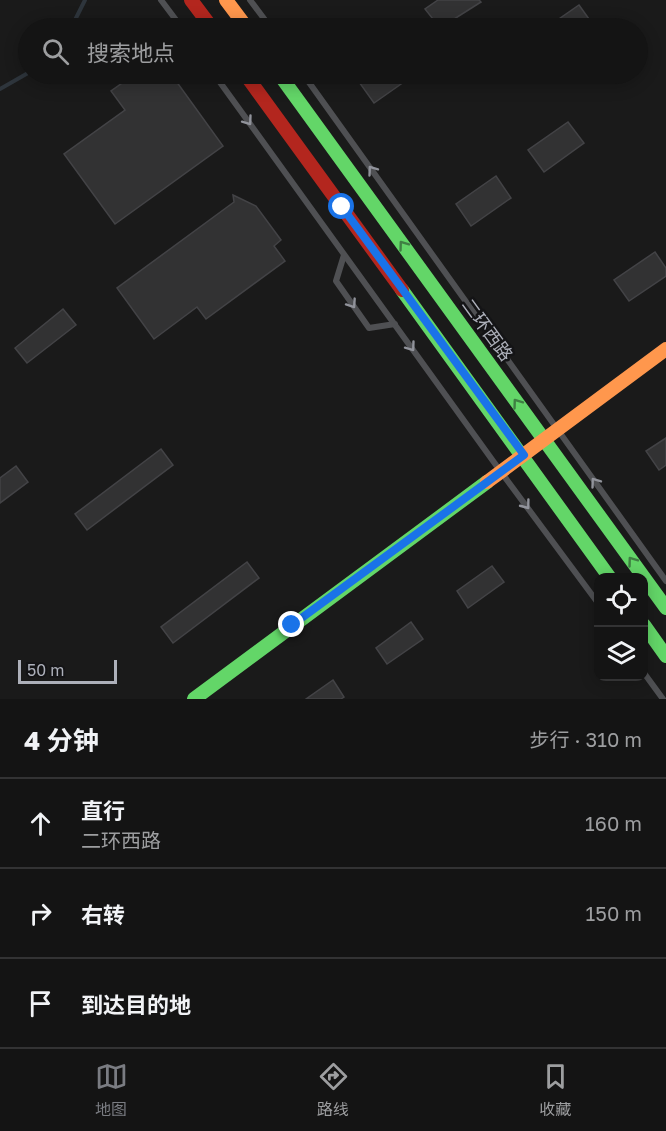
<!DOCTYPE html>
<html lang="zh">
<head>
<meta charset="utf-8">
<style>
  :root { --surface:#141414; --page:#212122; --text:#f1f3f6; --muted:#9d9ea0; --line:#333334; --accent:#7a7c82 }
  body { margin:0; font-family:"Golos Text","Noto Sans SC",sans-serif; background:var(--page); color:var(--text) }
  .controls { position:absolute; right:18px; bottom:18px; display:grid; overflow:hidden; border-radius:12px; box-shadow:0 3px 15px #0003 }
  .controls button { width:54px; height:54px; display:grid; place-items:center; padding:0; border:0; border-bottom:2px solid var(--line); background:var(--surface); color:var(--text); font:30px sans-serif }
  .scale { position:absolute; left:18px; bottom:15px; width:99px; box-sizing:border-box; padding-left:6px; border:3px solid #adb0ba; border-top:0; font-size:16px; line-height:21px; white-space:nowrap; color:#adb0ba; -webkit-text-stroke:4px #141416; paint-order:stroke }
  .stop { position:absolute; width:18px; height:18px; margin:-14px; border:4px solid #1a73e8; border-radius:50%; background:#fff }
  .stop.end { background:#1a73e8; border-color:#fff; box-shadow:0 2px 6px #0008 }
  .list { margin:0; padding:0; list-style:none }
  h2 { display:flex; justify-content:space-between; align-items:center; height:78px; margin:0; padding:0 24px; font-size:26px }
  h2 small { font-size:20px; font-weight:400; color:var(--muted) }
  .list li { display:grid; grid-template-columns:39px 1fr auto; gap:18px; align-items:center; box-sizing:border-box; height:90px; padding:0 24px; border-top:2px solid var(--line) }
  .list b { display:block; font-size:22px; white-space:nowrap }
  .list p { margin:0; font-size:20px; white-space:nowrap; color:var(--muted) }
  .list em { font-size:20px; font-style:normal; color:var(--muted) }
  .icon { flex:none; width:33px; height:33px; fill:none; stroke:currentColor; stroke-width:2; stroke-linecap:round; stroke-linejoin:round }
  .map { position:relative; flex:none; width:666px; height:699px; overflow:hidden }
  .search { position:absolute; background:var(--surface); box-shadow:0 3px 15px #0003; left:18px; right:18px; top:18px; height:66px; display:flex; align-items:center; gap:15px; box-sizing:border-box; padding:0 21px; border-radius:33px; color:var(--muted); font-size:22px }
  .sheet { height:348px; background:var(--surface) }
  nav { display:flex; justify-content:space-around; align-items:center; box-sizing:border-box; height:84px; border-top:2px solid var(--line); background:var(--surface); font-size:16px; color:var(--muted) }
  nav a { display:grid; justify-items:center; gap:3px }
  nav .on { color:var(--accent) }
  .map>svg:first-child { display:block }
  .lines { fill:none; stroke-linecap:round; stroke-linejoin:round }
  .stream { stroke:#2e353c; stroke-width:4 }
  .building { fill:#323233; stroke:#434346; stroke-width:1.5 }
  .lane { stroke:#4f5053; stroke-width:6 }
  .fast { stroke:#63d668; stroke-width:14 }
  .slow { stroke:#ff974d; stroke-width:14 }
  .jam { stroke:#b3261e; stroke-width:14 }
  .oneway { stroke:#91939b }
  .oneway2 { stroke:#3f7f43 }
  .route { stroke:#1a73e8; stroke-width:8 }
  .labels { text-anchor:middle; stroke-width:5; stroke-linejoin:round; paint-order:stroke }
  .street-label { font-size:18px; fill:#adb0ba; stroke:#141416 }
</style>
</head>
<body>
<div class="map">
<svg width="666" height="699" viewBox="0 0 666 699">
  <rect width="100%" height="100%" fill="#1a1a1a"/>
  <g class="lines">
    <g class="stream">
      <polyline points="71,28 85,0"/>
      <polyline points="0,89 28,73"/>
    </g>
  </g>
  <g class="building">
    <polygon points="438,0 479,0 481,2 440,28 425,9"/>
    <polygon points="579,5 594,26 546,28"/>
    <polygon points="135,74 171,74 223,146 115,224 64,154 125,110 111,91"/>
    <polygon points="370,74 413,74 414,75 374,103 359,82"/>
    <polygon points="568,122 584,143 544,172 528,150"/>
    <polygon points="496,176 511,198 471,226 456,204"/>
    <polygon points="233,195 256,206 281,240 274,246 285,261 206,319 197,307 154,339 117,288 234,202"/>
    <polygon points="655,252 666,268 666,276 629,301 614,280"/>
    <polygon points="63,309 76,325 27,363 15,348"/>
    <polygon points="666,438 666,465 659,470 646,451"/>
    <polygon points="161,449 173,465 87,530 75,514"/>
    <polygon points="16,466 28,482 0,503 0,478"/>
    <polygon points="247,562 259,578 173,643 161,627"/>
    <polygon points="492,566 504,582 468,608 457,591"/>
    <polygon points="411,622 423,639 387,664 376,648"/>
    <polygon points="333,680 344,697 341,699 306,699"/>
  </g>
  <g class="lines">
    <g class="lane">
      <polyline points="161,0 182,28"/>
      <polyline points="250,0 271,28"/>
      <polyline points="214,74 501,472 598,603"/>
      <polyline points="303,74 666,581"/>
      <polyline points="344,255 336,281 369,328 395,324"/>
      <polyline points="644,673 663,699"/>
    </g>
    <g class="fast">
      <polyline points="279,74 666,608"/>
      <polyline points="402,290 610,578"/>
      <polyline points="644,625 666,656"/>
      <polyline points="194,699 487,482"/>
    </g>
    <g class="slow">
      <polyline points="226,0 247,28"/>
      <polyline points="487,482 666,349"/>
    </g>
    <g class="jam">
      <polyline points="191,0 212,28"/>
      <polyline points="245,74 402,290"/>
    </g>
  </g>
  <defs><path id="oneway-chevron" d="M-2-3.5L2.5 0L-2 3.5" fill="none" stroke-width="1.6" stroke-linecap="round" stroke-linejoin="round" transform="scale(1.5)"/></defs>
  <g class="oneway">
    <use href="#oneway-chevron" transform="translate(248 121) rotate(54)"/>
    <use href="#oneway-chevron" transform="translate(372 170) rotate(-126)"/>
    <use href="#oneway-chevron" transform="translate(352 304) rotate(56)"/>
    <use href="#oneway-chevron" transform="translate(411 347) rotate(54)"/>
    <use href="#oneway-chevron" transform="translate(595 482) rotate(-126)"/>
    <use href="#oneway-chevron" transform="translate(526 505) rotate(53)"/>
  </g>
  <g class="oneway2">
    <use href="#oneway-chevron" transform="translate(403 245) rotate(-126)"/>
    <use href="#oneway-chevron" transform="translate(517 403) rotate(-126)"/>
    <use href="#oneway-chevron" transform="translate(632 561) rotate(-126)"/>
  </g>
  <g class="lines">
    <polyline class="route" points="292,625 524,455 342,207"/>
  </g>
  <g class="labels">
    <g class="street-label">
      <text transform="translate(487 330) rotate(54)" y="6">二环西路</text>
    </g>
  </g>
</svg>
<div class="controls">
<button><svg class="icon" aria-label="locate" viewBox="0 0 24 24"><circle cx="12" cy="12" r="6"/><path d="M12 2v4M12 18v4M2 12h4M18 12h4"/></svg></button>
<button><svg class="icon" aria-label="layers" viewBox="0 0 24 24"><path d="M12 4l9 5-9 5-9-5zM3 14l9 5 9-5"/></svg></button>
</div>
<div class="scale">50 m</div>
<div class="stop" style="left:342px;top:207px"></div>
<div class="stop end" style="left:292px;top:625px"></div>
<div class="search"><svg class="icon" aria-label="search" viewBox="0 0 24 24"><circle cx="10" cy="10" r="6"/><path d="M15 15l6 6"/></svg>搜索地点</div>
</div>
<section class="sheet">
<h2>4 分钟<small>步行 · 310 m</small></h2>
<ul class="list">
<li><svg class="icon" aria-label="ahead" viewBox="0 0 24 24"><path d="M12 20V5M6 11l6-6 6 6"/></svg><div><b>直行</b><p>二环西路</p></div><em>160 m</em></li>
<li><svg class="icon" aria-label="right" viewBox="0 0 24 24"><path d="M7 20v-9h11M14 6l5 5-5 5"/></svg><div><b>右转</b></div><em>150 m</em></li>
<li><svg class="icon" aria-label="arrive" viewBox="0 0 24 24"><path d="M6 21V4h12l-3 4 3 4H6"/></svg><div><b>到达目的地</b></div></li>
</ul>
</section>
<nav>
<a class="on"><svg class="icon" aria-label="map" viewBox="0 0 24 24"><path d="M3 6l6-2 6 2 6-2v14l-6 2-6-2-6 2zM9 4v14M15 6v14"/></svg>地图</a>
<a><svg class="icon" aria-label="directions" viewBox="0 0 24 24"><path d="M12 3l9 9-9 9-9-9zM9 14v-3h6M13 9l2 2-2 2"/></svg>路线</a>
<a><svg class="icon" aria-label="saved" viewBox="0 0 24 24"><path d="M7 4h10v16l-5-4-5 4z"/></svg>收藏</a>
</nav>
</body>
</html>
